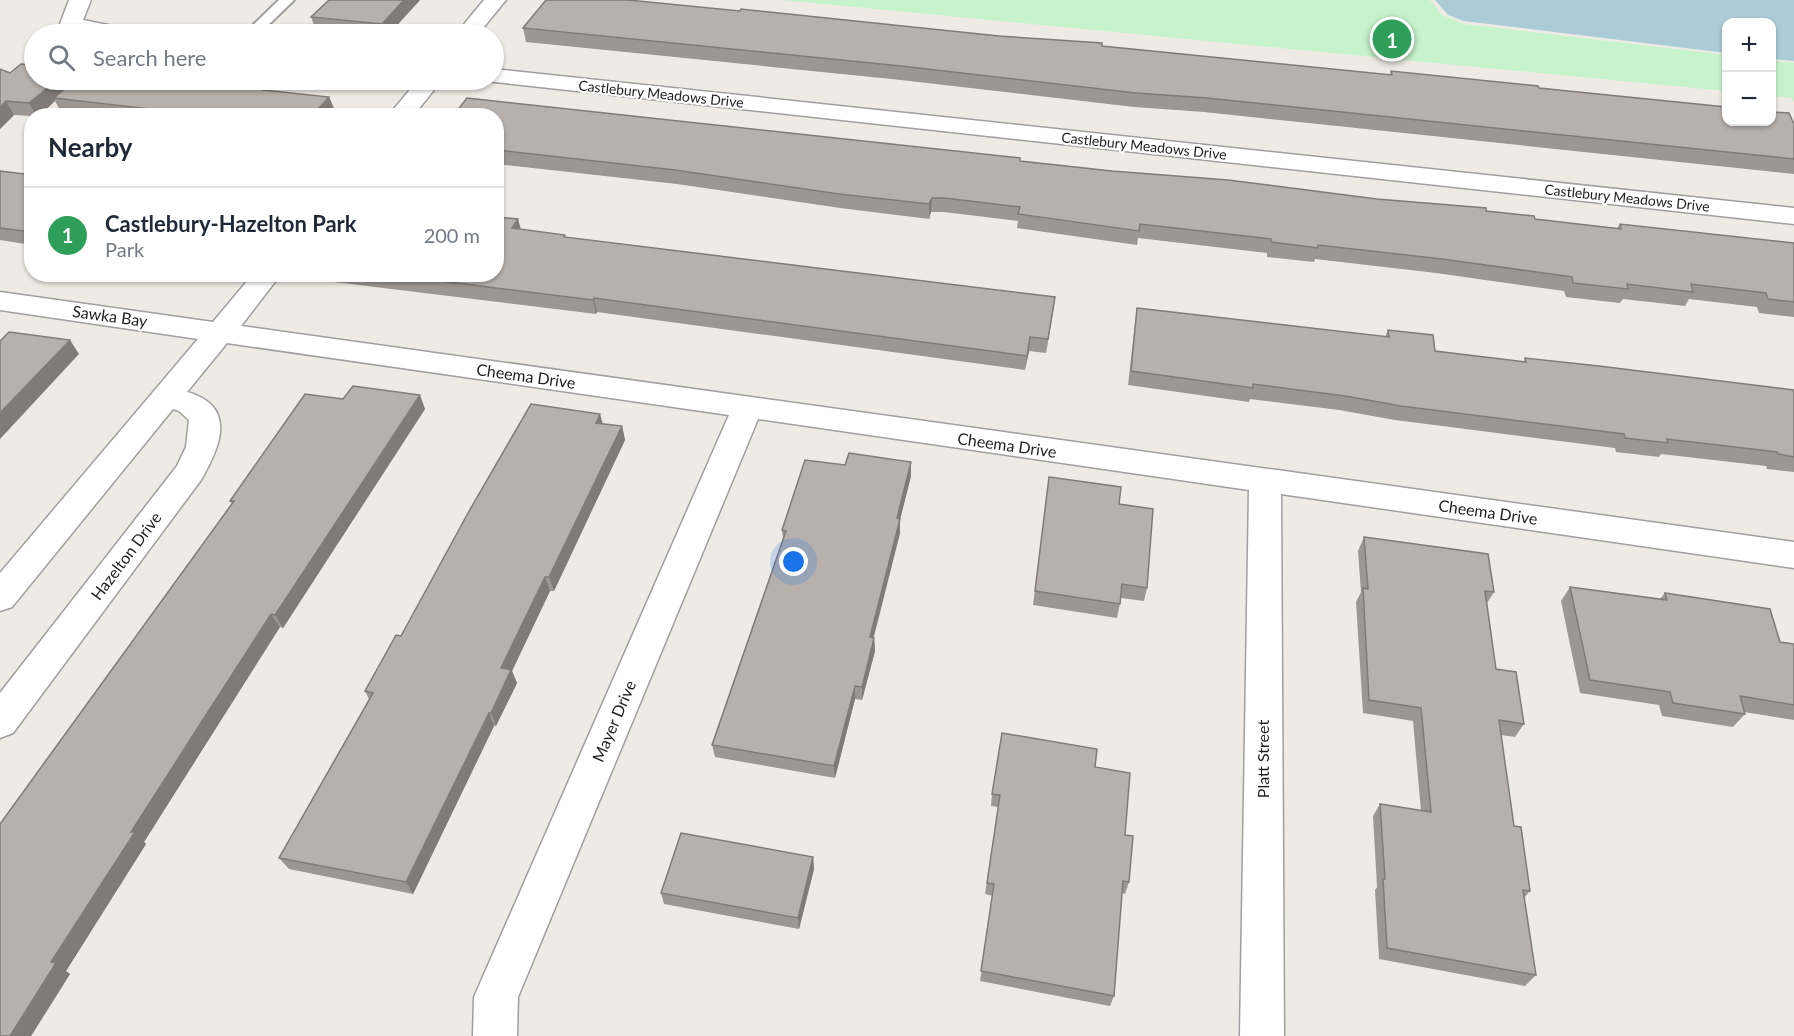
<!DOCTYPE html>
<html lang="en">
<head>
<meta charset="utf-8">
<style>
  :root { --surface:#fff; --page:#f2f2f3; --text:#1f2937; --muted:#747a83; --line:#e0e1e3; --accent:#b41b18 }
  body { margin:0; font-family:Lato,sans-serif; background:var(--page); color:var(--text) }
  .controls { position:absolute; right:18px; top:18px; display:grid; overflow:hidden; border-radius:12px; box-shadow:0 2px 4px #0004 }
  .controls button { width:54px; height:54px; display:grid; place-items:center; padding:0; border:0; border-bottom:2px solid var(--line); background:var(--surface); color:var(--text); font:30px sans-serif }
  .you { position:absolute; left:794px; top:562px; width:21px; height:21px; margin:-15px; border:4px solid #fff; border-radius:50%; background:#1a73e8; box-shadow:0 0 0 9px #1a73e833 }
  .badge { display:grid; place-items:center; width:39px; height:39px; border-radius:50%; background:var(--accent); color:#fff; font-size:20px; font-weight:700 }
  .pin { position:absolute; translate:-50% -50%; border:3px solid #fff; box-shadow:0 2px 6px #0006 }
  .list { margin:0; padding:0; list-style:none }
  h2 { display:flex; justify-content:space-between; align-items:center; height:78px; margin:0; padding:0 24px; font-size:26px }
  h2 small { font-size:20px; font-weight:400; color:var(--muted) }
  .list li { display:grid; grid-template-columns:39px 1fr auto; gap:18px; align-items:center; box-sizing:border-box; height:96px; padding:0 24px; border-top:2px solid var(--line) }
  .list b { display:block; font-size:22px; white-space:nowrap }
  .list p { margin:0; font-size:20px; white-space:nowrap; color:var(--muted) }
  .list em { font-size:20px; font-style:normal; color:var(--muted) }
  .icon { flex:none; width:33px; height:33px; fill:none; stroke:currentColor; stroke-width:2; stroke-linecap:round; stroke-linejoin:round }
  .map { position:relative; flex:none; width:1794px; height:1036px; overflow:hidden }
  .search { position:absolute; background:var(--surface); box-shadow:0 2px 4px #0004; left:24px; top:24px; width:480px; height:66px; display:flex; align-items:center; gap:15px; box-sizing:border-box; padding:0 21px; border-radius:33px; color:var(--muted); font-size:22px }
  .panel { position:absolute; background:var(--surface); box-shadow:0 2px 4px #0004; left:24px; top:108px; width:480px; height:174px; border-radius:24px }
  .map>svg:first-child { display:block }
  .park { fill:#c7f3cc }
  .water { fill:#abcbd6 }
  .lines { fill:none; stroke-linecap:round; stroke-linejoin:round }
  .service-casing { stroke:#9f9f9f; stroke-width:4 }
  .minor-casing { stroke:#9f9f9f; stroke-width:3 }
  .service { fill:#fff; fill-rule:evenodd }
  .minor { fill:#fff; fill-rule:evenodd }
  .wall { fill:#9d9793 }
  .shaded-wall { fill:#807b78 }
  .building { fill:#b7b0ab; stroke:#807b78; stroke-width:1.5 }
  .labels { text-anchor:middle; stroke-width:4.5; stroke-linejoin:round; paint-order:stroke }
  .far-street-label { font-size:14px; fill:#1e1e1e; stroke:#fff }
  .street-label { font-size:16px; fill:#1e1e1e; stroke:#fff }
</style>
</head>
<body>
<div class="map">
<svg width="1794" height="1036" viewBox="0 0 1794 1036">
  <rect width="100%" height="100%" fill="#eeebe5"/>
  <g class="park">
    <polygon points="782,0 1430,0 1442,15 1464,24 1726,55 1726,91"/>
    <polygon points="1772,61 1794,63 1794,102 1792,98 1772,96"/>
  </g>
  <polygon class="water" points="1435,0 1794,0 1794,61 1772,59 1772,22 1726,22 1726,53 1464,21 1448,15"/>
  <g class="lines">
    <g class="service-casing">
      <polygon id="service" points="279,0 294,0 259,34 244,34"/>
    </g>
    <g class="minor-casing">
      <g id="minor">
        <polygon points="69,0 91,0 83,20 128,29 131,34 90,34 63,29 60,24"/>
        <polygon points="484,0 506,0 478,34 456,34"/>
        <polygon points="494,69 1794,208 1794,224 486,81 494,80"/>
        <polygon points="418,80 442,80 413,116 388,116"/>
        <path d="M 253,274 L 281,274 L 241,326 L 1794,542 L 1794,568 L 1281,494 L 1284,1036 L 1240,1036 L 1249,490 L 758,419 L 518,997 L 517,1036 L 473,1036 L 474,997 L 729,415 L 227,343 L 187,392 C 237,406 221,446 201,480 L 13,733 L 0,738 L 0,693 L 177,466 L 186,447 L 189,420 L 179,411 L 173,409 L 12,607 L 0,611 L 0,573 L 198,339 L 0,310 L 0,292 L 213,322 Z"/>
      </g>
    </g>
    <use href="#service" class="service"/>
    <use href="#minor" class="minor"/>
  </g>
  <g class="wall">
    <polygon points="420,0 389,34 354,34 316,31 311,17"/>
    <polygon points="523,28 999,36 1390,75 1391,71 1539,88 1794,124 1794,174 1204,112 1134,107 901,80 526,42"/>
    <polygon points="10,73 75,80 270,91 329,97 335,111 330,116 91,116 61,112 55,101 39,116 32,116 14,115 0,129"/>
    <polygon points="496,116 1020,161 1486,211 1535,219 1617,228 1620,224 1794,243 1794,317 1759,313 1757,307 1689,299 1685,306 1623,299 1620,303 1566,297 1564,291 1436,273 1315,259 1314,262 1267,257 1267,253 1138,238 1137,245 1017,228 1018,221 944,212 931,212 929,219 840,208 677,184 496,164"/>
    <polygon points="0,171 32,175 32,245 0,240"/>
    <polygon points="521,229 566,237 1055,297 1046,353 1029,351 1025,370 597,312 596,314 326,281 324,274 496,274"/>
    <polygon points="1137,308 1385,337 1388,330 1435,351 1524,362 1525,358 1794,390 1794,472 1767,469 1766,466 1661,454 1659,457 1616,452 1615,448 1395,420 1339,410 1250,399 1249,402 1128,385 1135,323"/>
    <polygon points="343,399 425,409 283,628 280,627 207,742 144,842 146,844 66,971 70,974 31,1036 0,1036 232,504 230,501"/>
    <polygon points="603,424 622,426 625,440 554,591 550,591 512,671 517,683 496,726 494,726 413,894 289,869 279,858 369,699 365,691"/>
    <polygon points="911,476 900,519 900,533 874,637 875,651 862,700 855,699 835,778 715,757 712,745 783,539 782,530"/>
    <polygon points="1049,477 1119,504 1147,588 1144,601 1121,598 1117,618 1033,605"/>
    <polygon points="1364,537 1494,592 1487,603 1496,669 1524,724 1515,737 1501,735 1514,826 1530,891 1524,898 1536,975 1525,986 1379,959 1375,890 1377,887 1373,816 1380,804 1421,811 1413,721 1363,713 1356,602 1361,592 1358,551"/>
    <polygon points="1570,587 1660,599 1665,593 1780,642 1794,644 1794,720 1744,712 1745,714 1733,727 1662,716 1659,705 1580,693 1561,601"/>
    <polygon points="1095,767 1125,835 1129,882 1125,894 1122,893 1114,996 1110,1006 980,981 993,896 985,894 998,807 991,806 992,794"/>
    <polygon points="813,857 814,869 799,929 664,904 661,893"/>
  </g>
  <g class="shaded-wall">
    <polygon points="404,0 420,0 389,34 385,34 382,24"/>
    <polygon points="57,80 75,80 76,83 54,98 55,101 39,116 36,116 29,103"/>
    <polygon points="267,86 273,99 263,90"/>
    <polygon points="329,97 335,111 330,116 312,116"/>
    <polygon points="6,101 14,115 0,129 0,107"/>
    <polygon points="932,198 931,212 929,219 929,204"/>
    <polygon points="518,219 522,233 512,228"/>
    <polygon points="26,229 32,238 32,243 24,231"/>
    <polygon points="1055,297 1053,312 1046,353 1048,339"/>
    <polygon points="594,298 597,312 596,314 593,300"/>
    <polygon points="1030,337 1029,351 1025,370 1027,356"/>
    <polygon points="70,340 79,354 0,439 0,413"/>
    <polygon points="420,395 425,409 283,628 275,615"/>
    <polygon points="600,414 604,428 596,423"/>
    <polygon points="622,426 625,440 554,591 549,577"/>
    <polygon points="911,462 911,476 897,532 897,518"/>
    <polygon points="900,519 900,533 870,650 870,637"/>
    <polygon points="545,577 550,591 512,671 517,683 496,726 491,713 501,668"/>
    <polygon points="271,614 280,627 144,842 146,844 66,971 70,974 31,1036 10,1036 51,962 131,832"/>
    <polygon points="874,638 875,651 862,700 862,687"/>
    <polygon points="855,686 855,699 835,778 834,766"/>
    <polygon points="489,713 494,726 413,894 406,882"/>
    <polygon points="813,857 814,869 799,929 798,918"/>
  </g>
  <g class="building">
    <polygon points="329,0 404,0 382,24 311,17"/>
    <polygon points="546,0 628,0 740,11 741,9 999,36 1102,43 1102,46 1392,75 1391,71 1538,86 1539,88 1726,107 1726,122 1772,122 1772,112 1789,113 1794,124 1794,159 1207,98 1136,93 901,66 523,28"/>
    <polygon points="21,64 34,65 34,80 57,80 29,103 6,101 0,107 0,69 10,73"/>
    <polygon points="75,80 205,80 267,86 263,90 329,97 312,116 182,116 185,113 54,98"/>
    <polygon points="467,98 1020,158 1020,161 1112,171 1228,180 1377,199 1486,208 1486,211 1534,216 1535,219 1621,229 1620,224 1794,243 1794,302 1768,299 1766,293 1691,284 1693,292 1627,284 1628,289 1573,283 1572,277 1442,259 1318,245 1318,248 1271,242 1271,239 1140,224 1139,231 1018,214 1020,207 944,198 932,198 929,204 839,194 675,170 496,150 496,116 453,116"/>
    <polygon points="0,171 32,175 32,230 26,229 24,231 0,228"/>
    <polygon points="496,217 518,219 512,228 565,235 564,237 1055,297 1048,339 1030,337 1027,356 594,298 593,300 384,274 496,274"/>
    <polygon points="1137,308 1389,337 1388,330 1433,335 1435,351 1526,362 1525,358 1599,366 1794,390 1794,457 1778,454 1777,452 1667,439 1668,443 1625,438 1624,434 1401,406 1345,396 1253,384 1253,388 1131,371"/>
    <polygon points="9,332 70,340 0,413 0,341"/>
    <polygon points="353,386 420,395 275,615 271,614 197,729 131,832 135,832 51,962 56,963 10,1036 0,1036 0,824 234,501 230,501 305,394 343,399"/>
    <polygon points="531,404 600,414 596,423 622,426 549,577 545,577 501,668 511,670 491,713 489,713 406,882 279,858 373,693 365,691 396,635 401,636 468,513"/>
    <polygon points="849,453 911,462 897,518 900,519 870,637 874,638 862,687 855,686 834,766 712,745 786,531 782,530 805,460 845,465"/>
    <polygon points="1049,477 1121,487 1119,504 1153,509 1147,588 1122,584 1120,604 1035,591"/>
    <polygon points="1364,537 1488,554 1494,592 1485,591 1496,669 1516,672 1524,724 1499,720 1514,826 1521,827 1530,891 1523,890 1536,975 1387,948 1383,879 1385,879 1380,804 1431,812 1421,708 1369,700 1363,588 1368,589"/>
    <polygon points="1570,587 1667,600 1665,593 1770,609 1780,642 1794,644 1794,705 1740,696 1745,714 1673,703 1670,692 1590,680"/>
    <polygon points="1002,733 1097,749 1095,767 1130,773 1125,835 1133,836 1129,882 1123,881 1114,996 981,971 994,884 987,883 1000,795 992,794"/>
    <polygon points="681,833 813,857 798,918 661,893"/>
  </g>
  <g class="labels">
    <g class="far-street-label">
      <text transform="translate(661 94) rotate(6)" y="5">Castlebury Meadows Drive</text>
      <text transform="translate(1144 146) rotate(6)" y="5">Castlebury Meadows Drive</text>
      <text transform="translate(1627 198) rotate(6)" y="5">Castlebury Meadows Drive</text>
    </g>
    <g class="street-label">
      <text transform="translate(110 316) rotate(8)" y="6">Sawka Bay</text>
      <text transform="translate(526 376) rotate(8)" y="6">Cheema Drive</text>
      <text transform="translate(1007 445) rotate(8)" y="6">Cheema Drive</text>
      <text transform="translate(1488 512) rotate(8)" y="6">Cheema Drive</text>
      <text transform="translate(126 556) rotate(-53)" y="6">Hazelton Drive</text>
      <text transform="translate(614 721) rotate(-67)" y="6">Mayer Drive</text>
      <text transform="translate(1263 759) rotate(-90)" y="6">Platt Street</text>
    </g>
  </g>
</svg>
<div class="controls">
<button>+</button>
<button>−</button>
</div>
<div class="you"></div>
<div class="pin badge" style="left:1392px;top:39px;background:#2e9e5b">1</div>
<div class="search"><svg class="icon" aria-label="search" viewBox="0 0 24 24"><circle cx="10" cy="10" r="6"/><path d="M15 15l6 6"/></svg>Search here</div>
<section class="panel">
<h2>Nearby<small></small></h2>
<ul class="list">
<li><span class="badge" style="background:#2e9e5b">1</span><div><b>Castlebury-Hazelton Park</b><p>Park</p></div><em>200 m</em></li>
</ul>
</section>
</div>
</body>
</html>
